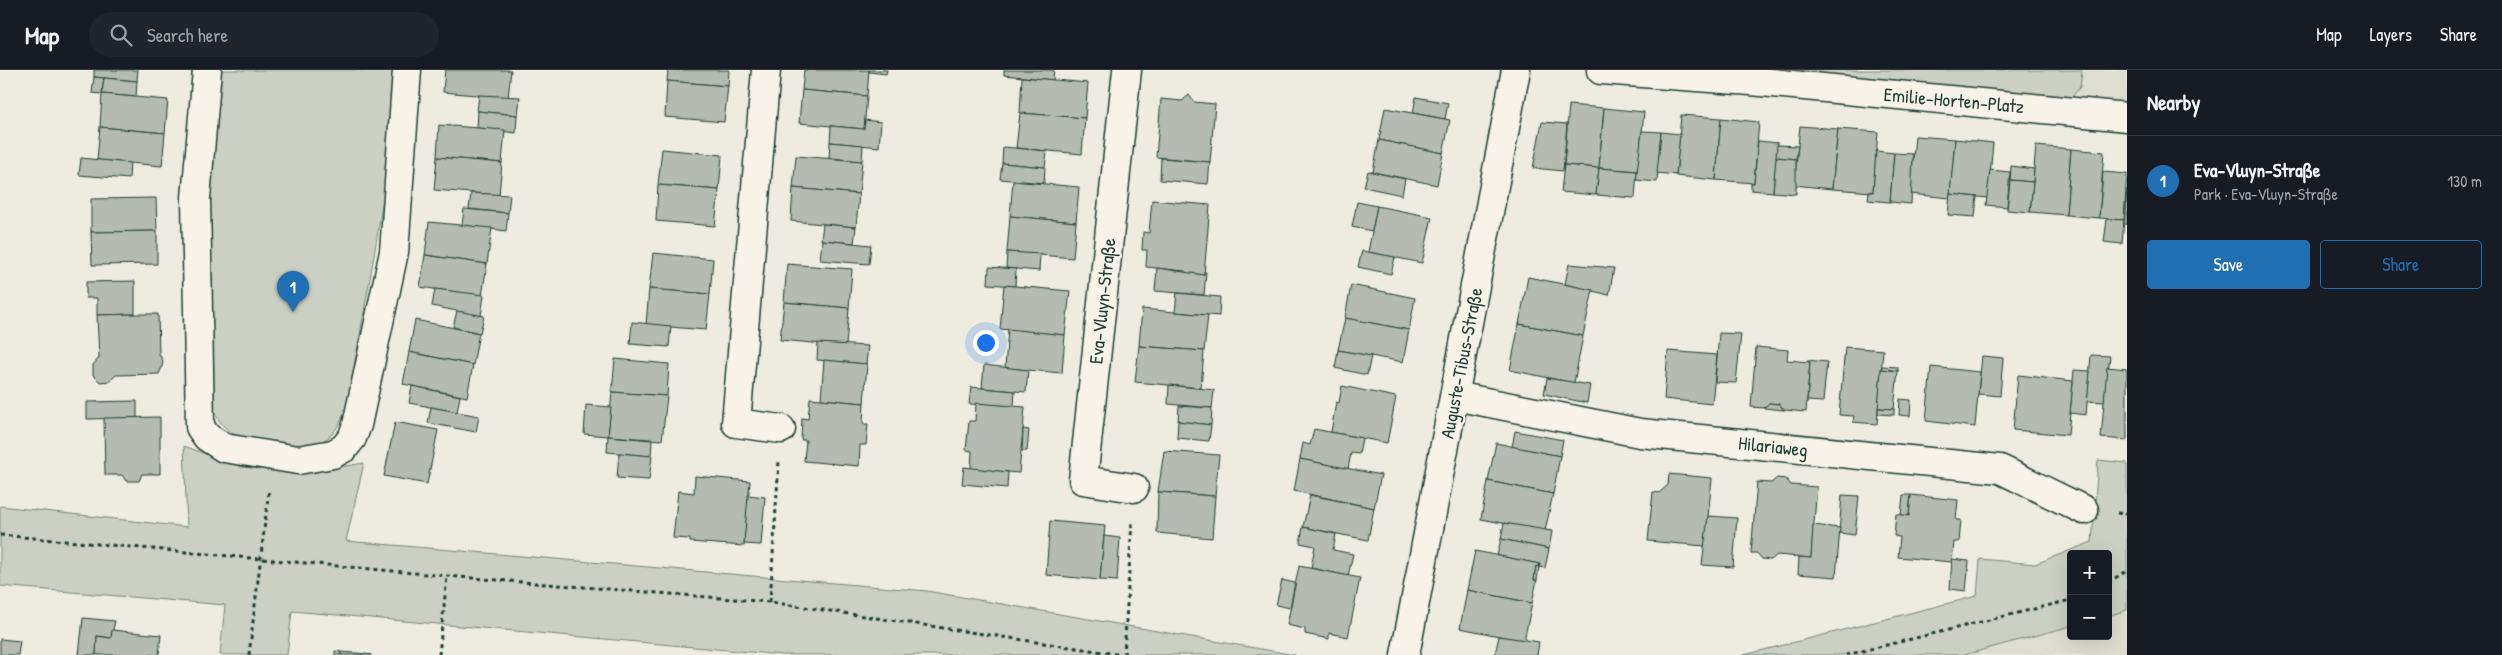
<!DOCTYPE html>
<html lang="en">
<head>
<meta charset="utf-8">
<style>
  :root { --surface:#171b24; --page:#20242c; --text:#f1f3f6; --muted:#9ea1a6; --line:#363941; --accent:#1f6fb2 }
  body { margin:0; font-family:"Patrick Hand",sans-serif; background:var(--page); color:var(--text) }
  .controls { position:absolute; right:15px; bottom:15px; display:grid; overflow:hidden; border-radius:5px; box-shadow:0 5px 20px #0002 }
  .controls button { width:45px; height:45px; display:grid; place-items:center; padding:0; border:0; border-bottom:1px solid var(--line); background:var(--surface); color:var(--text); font:25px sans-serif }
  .you { position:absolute; left:985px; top:272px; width:18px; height:18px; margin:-12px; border:4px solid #fff; border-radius:50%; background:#1a73e8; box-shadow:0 0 0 8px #1a73e833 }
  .badge { display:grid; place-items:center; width:32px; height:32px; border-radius:50%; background:var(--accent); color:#fff; font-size:16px; font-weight:700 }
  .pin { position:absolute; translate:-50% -41px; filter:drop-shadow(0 1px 2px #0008) }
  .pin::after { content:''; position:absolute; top:26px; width:18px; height:15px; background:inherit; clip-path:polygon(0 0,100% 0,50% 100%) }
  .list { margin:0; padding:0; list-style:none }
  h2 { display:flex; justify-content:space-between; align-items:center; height:65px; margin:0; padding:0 20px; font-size:21px }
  h2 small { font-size:16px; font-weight:400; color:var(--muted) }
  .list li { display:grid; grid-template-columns:32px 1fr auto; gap:15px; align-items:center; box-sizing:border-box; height:90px; padding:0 20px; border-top:1px solid var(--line) }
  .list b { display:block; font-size:19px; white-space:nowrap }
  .list p { margin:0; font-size:16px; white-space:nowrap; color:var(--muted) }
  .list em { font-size:16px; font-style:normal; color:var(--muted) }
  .actions { display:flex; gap:10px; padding:15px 20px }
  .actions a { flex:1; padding:11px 0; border:1px solid var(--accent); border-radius:5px; text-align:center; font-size:18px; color:var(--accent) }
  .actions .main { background:var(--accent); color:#fff }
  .icon { flex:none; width:28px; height:28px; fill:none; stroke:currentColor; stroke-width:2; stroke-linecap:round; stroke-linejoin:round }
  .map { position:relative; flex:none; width:2127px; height:585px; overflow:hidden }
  header { display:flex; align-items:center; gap:30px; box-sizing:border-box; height:70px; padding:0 25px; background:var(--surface); border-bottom:1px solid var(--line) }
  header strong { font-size:24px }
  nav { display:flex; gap:28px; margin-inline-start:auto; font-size:18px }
  .search { width:350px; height:45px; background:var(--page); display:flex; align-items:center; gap:12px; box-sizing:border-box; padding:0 18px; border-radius:28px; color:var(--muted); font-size:19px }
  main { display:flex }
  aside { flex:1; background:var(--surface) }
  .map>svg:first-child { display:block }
  .built { fill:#ddddd2 }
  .green { fill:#cccfc4; stroke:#76867c }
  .building { fill:#b5bbb0; stroke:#1f3d34 }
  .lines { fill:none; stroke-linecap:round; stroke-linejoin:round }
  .minor-casing { stroke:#1f3d34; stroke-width:31 }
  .path { stroke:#1f3d34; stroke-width:3; stroke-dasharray:4 4; stroke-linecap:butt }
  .minor { stroke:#f7f3e8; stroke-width:28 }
  .labels { text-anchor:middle; stroke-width:4.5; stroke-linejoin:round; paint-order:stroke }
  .street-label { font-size:19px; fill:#1f3d34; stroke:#f7f3e8 }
</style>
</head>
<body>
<header>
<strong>Map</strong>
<div class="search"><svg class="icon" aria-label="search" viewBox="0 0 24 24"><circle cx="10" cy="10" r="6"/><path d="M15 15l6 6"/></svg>Search here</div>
<nav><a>Map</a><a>Layers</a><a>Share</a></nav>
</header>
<main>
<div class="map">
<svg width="2127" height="585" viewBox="0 0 2127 585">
  <rect width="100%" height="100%" fill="#eeece1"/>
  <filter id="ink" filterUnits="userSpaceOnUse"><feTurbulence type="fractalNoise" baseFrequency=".02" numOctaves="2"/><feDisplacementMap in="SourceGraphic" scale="10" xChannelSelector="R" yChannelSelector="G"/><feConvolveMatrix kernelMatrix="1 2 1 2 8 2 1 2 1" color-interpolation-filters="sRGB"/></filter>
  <g filter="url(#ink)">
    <g class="built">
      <polygon points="2081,0 2127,0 2127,32 2071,28 2080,17"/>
      <polygon points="2127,540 2127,585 1964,585 2071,556 2071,566 2108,566 2108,546"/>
    </g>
    <g class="green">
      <path d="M 218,0 L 397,0 C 390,115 366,228 346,341 C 340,352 335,365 323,371 C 305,380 249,372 232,363 C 221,356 217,348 212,336 L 208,132 Z"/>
      <polygon points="1773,0 2081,0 2082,2 2080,17 2071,28"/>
      <polygon points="184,376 242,397 304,403 364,393 346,471 927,521 1295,585 783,585 292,541 287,585 220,585 225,535 0,516 0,436 187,457"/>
      <polygon points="2098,390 2127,393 2127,540 2108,546 2108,484 2071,484 2071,556 1964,585 1744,585 1977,526 1980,489 2035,494 2092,472"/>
    </g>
    <g class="building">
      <polygon points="94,0 138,0 137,11 94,7"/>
      <polygon points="445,0 511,0 508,28 443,22"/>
      <polygon points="668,0 729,0 728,16 667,11"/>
      <polygon points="804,0 869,0 867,26 802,20"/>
      <polygon points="869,0 887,0 886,4 869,2"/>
      <polygon points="1004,0 1054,0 1053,10 1004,5"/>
      <polygon points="94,7 104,8 102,24 92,23"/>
      <polygon points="1022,7 1088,13 1085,48 1020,43"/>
      <polygon points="104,8 137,11 136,27 102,24"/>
      <polygon points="667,11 728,16 724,52 665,47"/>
      <polygon points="802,20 867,26 864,59 799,53"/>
      <polygon points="102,24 168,30 165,63 100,57"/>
      <polygon points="479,25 520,27 518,45 477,41"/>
      <polygon points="1189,25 1194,32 1215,34 1210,92 1156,87 1161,29 1182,31"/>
      <polygon points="1416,27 1448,33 1445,49 1413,43"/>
      <polygon points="1569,35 1604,38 1599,98 1564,95"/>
      <polygon points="1385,38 1450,50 1443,83 1379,70"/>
      <polygon points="1604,38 1644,42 1638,101 1599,98"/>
      <polygon points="478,41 517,45 516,63 477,58"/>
      <polygon points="1020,43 1085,48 1082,84 1016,78"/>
      <polygon points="1681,45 1721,48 1716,110 1676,106"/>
      <polygon points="1721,48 1759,52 1754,113 1716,110"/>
      <polygon points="865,50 881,52 879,77 830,72 831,56 864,59"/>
      <polygon points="1542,52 1567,54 1563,101 1533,98"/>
      <polygon points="439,55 505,60 502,93 437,87"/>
      <polygon points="1800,56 1838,59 1832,119 1794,115"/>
      <polygon points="100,57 165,63 162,96 97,90"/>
      <polygon points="1838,59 1878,62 1873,122 1832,119"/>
      <polygon points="1642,61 1661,62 1657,112 1636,110"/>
      <polygon points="1661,62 1680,64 1676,105 1657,103"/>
      <polygon points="1915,66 1955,69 1950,128 1910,124"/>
      <polygon points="1955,69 1993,73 1988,128 1950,124"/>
      <polygon points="1379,70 1443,83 1437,115 1373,102"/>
      <polygon points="1758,71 1778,73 1773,122 1751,120 1751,113 1754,113"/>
      <polygon points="830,72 863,75 862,91 829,88"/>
      <polygon points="1777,75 1798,76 1796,89 1776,87"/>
      <polygon points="2036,76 2071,79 2066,145 2030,142"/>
      <polygon points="1003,77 1047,81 1045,97 1002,93"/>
      <polygon points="662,79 722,85 719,120 658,115"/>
      <polygon points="2071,79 2104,82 2099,148 2066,145"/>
      <polygon points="1876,81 1894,83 1890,132 1868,130 1869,122 1873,122"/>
      <polygon points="1894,83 1913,84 1911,134 1890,132"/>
      <polygon points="796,86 862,91 859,124 793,118"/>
      <polygon points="437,87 502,93 499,125 434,120"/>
      <polygon points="1776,87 1796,89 1796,124 1773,122"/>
      <polygon points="81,88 130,93 129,109 79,105"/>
      <polygon points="1161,88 1210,92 1208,114 1160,110"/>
      <polygon points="1002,93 1045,97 1044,113 1000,109"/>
      <polygon points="1564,95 1599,98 1596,125 1561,122"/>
      <polygon points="2011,96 2034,99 2033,112 2010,110"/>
      <polygon points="1599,98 1637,101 1635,128 1596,125"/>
      <polygon points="1990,100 2010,102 2007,137 1986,135"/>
      <polygon points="1368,101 1405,109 1402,125 1364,117"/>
      <polygon points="2103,102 2127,104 2124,150 2099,148"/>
      <polygon points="2010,110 2033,112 2030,142 2007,140"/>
      <polygon points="1013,111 1079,117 1076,152 1010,146"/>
      <polygon points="658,115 719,120 715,156 656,151"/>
      <polygon points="793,118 859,124 856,157 791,151"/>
      <polygon points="2127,119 2127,154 2124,154"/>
      <polygon points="471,123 510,125 508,143 469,139"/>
      <polygon points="1950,124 1977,127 1975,147 1948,145"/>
      <polygon points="156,128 157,161 91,162 91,129"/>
      <polygon points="1152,130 1210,135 1204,205 1185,203 1185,201 1146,197 1147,180 1142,180 1143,162 1149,163"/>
      <polygon points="1357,132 1377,136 1372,161 1352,157"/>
      <polygon points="1377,136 1432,147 1422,193 1368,182"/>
      <polygon points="464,139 508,143 506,161 462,155"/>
      <polygon points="1010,146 1076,152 1073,188 1007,182"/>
      <polygon points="2107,149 2124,150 2122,174 2104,172"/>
      <polygon points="429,152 492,158 487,194 425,185"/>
      <polygon points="823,154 856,157 854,173 821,170"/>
      <polygon points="157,161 157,194 92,195 91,162"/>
      <polygon points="822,170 871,175 869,194 820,190"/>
      <polygon points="1362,181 1395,187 1391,204 1358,197"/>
      <polygon points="1007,182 1040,184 1039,201 1006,198"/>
      <polygon points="653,183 713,189 710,224 649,219"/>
      <polygon points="425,185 487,194 482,226 420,217"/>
      <polygon points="787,194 852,199 849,238 784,232"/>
      <polygon points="1569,194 1614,198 1609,225 1565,214"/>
      <polygon points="989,197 1016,199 1015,216 988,214"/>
      <polygon points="1157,198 1204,205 1204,202 1206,202 1204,225 1155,221"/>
      <polygon points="1528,207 1593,220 1583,266 1519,254"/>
      <polygon points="135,211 135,244 97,245 97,228 86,228 86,212"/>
      <polygon points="1004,215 1070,221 1065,265 1000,259"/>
      <polygon points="1351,215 1415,228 1409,260 1345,248"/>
      <polygon points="435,219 484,225 481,246 432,236"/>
      <polygon points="649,219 710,224 706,260 646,255"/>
      <polygon points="1177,223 1220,227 1219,246 1175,242"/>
      <polygon points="784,232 849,238 846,276 780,270"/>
      <polygon points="1142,239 1208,245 1204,281 1139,276"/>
      <polygon points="457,241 484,246 480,263 453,257"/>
      <polygon points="135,244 158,244 159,284 163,291 162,297 159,304 116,305 110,311 100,312 93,305 93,295 99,288 97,245"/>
      <polygon points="1345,248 1409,260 1403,292 1338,280"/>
      <polygon points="415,250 479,263 473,295 409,282"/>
      <polygon points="632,252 671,256 669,277 630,274"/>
      <polygon points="1519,254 1583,266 1574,313 1510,300"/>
      <polygon points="1008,259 1065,265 1062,303 1005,298"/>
      <polygon points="1719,263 1741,264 1736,313 1715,312"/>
      <polygon points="818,273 868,276 866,294 817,290"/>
      <polygon points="1139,276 1204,281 1201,318 1135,312"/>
      <polygon points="1756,277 1788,280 1787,290 1810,292 1806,342 1784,340 1779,334 1769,333 1764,338 1751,337"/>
      <polygon points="1845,277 1883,280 1877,354 1853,352 1854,346 1839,345"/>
      <polygon points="1338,280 1371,286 1367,305 1335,298"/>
      <polygon points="1668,281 1717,285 1712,334 1664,329"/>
      <polygon points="409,282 473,295 467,327 403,314"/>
      <polygon points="2091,285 2110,286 2104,332 2087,331"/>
      <polygon points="1982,286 2003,288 2000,326 1978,324"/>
      <polygon points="615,289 669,294 667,326 612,322"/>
      <polygon points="824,290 867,294 864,333 821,329"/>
      <polygon points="1807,290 1827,292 1823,332 1807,331 1810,292 1807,291"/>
      <polygon points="984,295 1028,300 1026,322 982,318"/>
      <polygon points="1882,296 1898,297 1898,301 1881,299"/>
      <polygon points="1931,297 1980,302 1975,357 1926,351"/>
      <polygon points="2107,297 2127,299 2127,370 2101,368"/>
      <polygon points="1881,299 1898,301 1894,339 1878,338"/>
      <polygon points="2074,300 2090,301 2086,345 2070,343"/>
      <polygon points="2018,305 2073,311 2068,365 2013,360"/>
      <polygon points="1547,308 1590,315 1587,333 1544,324"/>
      <polygon points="1169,315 1214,320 1212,338 1168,334"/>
      <polygon points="412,316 460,326 457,342 409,333"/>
      <polygon points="1342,316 1396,327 1387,373 1331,362 1336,332 1339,333"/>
      <polygon points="971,317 1015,321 1014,336 969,334"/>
      <polygon points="612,322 667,326 662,370 608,366"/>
      <polygon points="810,328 864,333 863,354 868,354 866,375 860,375 859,396 804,391 806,370 801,370 802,348 808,349"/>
      <polygon points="1900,329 1911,330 1910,346 1899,345"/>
      <polygon points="137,331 137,348 87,349 87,332"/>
      <polygon points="976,333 1025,337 1019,403 971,399 972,381 966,380 969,351 975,351"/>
      <polygon points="1769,333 1779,334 1784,340 1764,338"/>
      <polygon points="586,335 611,337 608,366 584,364"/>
      <polygon points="1179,336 1212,338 1211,355 1178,351"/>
      <polygon points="431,337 479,346 476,362 428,353"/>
      <polygon points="1878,338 1894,339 1894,345 1878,344"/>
      <polygon points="160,347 160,404 142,404 139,411 126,411 122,405 105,405 104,348"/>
      <polygon points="1178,351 1211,355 1209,371 1177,368"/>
      <polygon points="395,352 438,360 427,414 384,406"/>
      <polygon points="1023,359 1029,360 1027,381 1022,381"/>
      <polygon points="1314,359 1362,368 1359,384 1351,383 1348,399 1300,389 1303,373 1310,375"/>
      <polygon points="1515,361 1563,370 1560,386 1512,377"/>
      <polygon points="608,366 652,370 651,386 607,382"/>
      <polygon points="1496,373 1560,386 1553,424 1488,411"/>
      <polygon points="1164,381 1219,385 1215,426 1158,422"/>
      <polygon points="619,383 652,386 649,410 617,408"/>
      <polygon points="1300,389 1381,405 1374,438 1294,421"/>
      <polygon points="964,397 1008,402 1007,418 962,414"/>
      <polygon points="1669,404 1712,408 1705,476 1648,471 1653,422 1659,423 1668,415"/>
      <polygon points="695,406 750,411 744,476 690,472 690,469 673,468 678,421 694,423"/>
      <polygon points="1777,408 1786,409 1791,415 1817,417 1811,488 1777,485 1771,490 1762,489 1757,483 1751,483 1757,412 1771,413"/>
      <polygon points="1488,411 1553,424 1545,461 1481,449"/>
      <polygon points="1158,422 1215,426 1212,468 1157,463"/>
      <polygon points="748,425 765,427 761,475 744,474"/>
      <polygon points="1310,425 1374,438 1368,470 1303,457"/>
      <polygon points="1842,425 1859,426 1855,465 1839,463"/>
      <polygon points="1903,425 1911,425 1909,446 1901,445"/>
      <polygon points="1911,425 1958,430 1956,450 1961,450 1959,472 1954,472 1952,492 1898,487 1900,467 1894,466 1896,444 1909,446"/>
      <polygon points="1708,446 1737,448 1733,497 1702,495"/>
      <polygon points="1050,451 1105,456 1100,510 1046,505"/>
      <polygon points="1504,453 1552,461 1549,479 1501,469"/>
      <polygon points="1813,455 1840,458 1836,507 1798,504 1799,487 1811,488"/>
      <polygon points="1303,457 1336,464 1333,480 1353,484 1348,506 1311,498 1315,476 1300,473"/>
      <polygon points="1104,466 1120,468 1117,511 1100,510"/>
      <polygon points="1501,469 1549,479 1545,498 1539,497 1540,494 1497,486"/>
      <polygon points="1475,481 1540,494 1539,497 1536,496 1534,510 1537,510 1532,533 1467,520"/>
      <polygon points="1952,489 1969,491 1966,521 1950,519"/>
      <polygon points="1299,496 1360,508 1348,567 1329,563 1329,569 1305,564 1305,559 1287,555"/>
      <polygon points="1536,496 1539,497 1537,510 1534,510"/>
      <polygon points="1282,510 1295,513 1290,538 1276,535"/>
      <polygon points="1467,520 1532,533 1524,571 1460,558"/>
      <polygon points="83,548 115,551 111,568 97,566 96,585 79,585"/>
      <polygon points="112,560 161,565 159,585 96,585 97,566 111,568"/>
      <polygon points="1499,566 1539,572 1537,585 1495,585"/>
      <polygon points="0,569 20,571 18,585 0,585"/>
      <polygon points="335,581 341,582 341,585 335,585"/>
      <polygon points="341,582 357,583 372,585 341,585"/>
    </g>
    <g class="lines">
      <g class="minor-casing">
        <g id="minor">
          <polyline points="207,0 196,128 200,357 207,367 224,378 298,390 333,384 344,378 352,368 357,355 394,182 407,0"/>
          <polyline points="766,0 736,353 781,359"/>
          <polyline points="1127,0 1083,410 1134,418"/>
          <polyline points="1601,0 1751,11 2127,47"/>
          <polyline points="1455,326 1640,363 2000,399 2084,440"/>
          <polyline points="1405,585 1516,0"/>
        </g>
      </g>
      <g class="path">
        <polyline points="2117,443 2127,444"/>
        <polyline points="0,465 447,506 770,532 1123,585"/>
        <polyline points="2108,512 2127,501"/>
        <polyline points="770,532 779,391"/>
        <polyline points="249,585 269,419"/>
        <polyline points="439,585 447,506"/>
        <polyline points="1124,585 1132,451"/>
        <polyline points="1846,585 2071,530"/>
      </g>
      <use href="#minor" class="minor"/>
    </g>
  </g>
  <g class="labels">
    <g class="street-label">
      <text transform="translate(1954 30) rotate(5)" y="7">Emilie-Horten-Platz</text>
      <text transform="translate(1102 231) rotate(-84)" y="7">Eva-Vluyn-Straße</text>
      <text transform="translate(1461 293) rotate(-79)" y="7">Auguste-Tibus-Straße</text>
      <text transform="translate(1773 376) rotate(6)" y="7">Hilariaweg</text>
    </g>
  </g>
</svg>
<div class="controls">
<button>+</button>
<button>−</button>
</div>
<div class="you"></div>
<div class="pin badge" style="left:293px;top:242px">1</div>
</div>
<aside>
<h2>Nearby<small></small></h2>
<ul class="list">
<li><span class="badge">1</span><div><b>Eva-Vluyn-Straße</b><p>Park · Eva-Vluyn-Straße</p></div><em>130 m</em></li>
</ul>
<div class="actions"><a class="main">Save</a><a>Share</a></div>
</aside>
</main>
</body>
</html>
